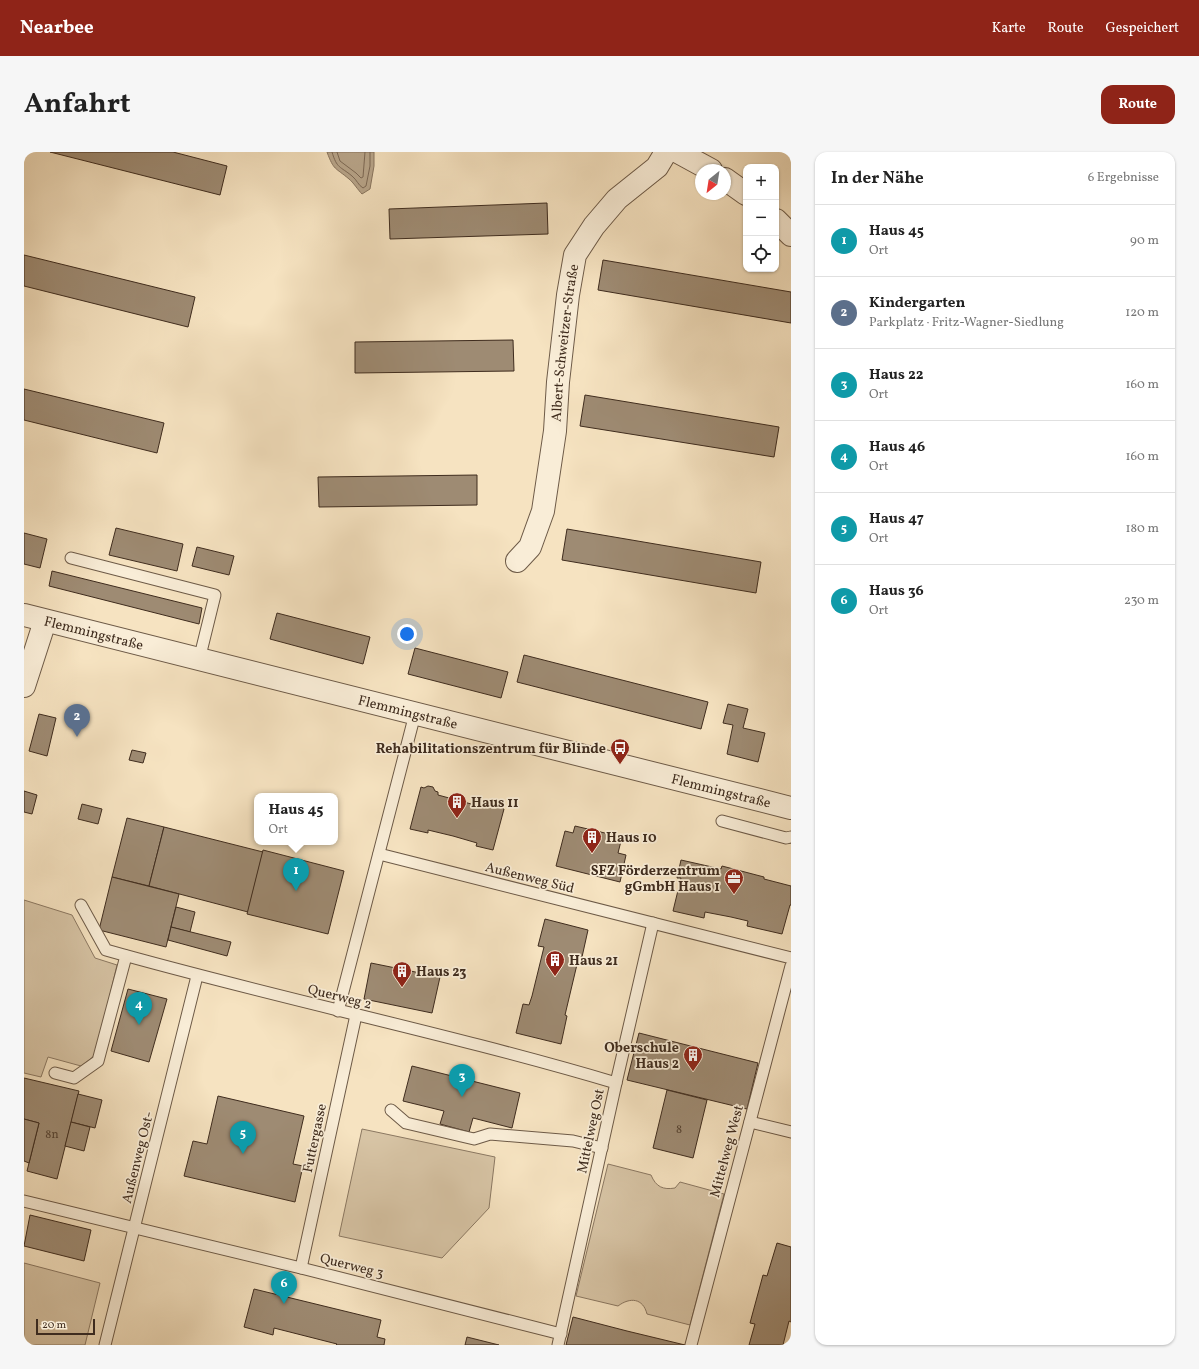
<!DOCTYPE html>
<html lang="de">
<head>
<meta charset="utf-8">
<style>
  :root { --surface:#fff; --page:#f6f6f6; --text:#222; --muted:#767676; --line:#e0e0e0; --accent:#8f2418 }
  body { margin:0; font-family:Vollkorn,serif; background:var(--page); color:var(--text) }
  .controls { position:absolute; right:12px; top:12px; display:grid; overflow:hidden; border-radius:8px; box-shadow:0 1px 3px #0004 }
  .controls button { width:36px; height:36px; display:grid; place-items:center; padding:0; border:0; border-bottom:1px solid var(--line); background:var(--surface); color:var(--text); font:20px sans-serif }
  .compass { position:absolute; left:671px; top:12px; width:36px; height:36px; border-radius:50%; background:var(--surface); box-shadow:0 1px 3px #0004; rotate:210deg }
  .scale { position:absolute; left:12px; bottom:10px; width:59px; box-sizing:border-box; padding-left:4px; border:2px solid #3f2c1e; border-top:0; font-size:11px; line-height:14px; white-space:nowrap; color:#3f2c1e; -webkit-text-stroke:3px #f9edd7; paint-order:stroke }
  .you { position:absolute; left:383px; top:482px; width:14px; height:14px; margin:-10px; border:3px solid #fff; border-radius:50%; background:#1a73e8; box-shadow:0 0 0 6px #1a73e833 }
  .badge { display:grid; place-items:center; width:26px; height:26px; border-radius:50%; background:var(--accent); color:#fff; font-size:13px; font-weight:700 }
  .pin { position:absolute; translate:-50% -33px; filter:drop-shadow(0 1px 2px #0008) }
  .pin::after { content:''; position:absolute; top:21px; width:14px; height:12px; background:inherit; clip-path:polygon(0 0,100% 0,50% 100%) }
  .popup { position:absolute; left:230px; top:641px; width:84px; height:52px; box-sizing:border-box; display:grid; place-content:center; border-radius:8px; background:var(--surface); filter:drop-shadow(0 1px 3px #0005); font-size:13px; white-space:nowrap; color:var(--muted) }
  .popup b { font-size:15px; color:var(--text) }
  .popup::after { content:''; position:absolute; left:50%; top:100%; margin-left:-8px; border:8px solid transparent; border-top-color:var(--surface) }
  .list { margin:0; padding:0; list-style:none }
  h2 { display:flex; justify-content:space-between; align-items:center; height:52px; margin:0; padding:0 16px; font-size:17px }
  h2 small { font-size:13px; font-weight:400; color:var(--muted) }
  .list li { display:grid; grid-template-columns:26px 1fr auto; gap:12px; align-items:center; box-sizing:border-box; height:72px; padding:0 16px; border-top:1px solid var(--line) }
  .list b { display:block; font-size:15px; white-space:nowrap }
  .list p { margin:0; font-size:13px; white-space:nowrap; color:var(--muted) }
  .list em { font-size:13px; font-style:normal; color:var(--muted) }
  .icon { flex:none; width:22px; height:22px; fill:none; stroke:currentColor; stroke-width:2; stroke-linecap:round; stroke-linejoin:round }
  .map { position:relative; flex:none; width:767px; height:1193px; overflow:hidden; border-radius:12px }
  header { display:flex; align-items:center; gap:24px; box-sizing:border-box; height:56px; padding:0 20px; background:var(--accent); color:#fff }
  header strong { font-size:19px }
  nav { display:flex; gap:22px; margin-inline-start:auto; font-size:14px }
  .intro { display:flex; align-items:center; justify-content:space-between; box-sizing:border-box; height:96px; padding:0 24px }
  h1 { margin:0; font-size:28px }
  .button { padding:10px 18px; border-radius:12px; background:var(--accent); color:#fff; font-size:14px; font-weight:700 }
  main { display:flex; gap:24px; padding:0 24px }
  aside { flex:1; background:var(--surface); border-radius:12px; box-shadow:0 1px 3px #0004 }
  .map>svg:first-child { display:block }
  .green { fill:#d7c4a5; stroke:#8b7862 }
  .water { fill:#b8a58a; stroke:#88755f }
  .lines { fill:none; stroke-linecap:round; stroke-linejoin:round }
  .shore { stroke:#7c6854; stroke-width:1 }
  .building { fill:#9e8b73; stroke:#3f2c1e }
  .service-casing { stroke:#6d5a47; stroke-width:13 }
  .minor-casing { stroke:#6d5a47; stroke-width:24 }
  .tertiary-casing { stroke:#6d5a47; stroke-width:24 }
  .service { stroke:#f9edd7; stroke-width:11 }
  .minor { stroke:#f9edd7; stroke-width:22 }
  .tertiary { stroke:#f9edd7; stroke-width:22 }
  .labels { text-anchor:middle; stroke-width:3.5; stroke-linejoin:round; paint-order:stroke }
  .number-label { font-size:12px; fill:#574433 }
  .street-label { font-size:14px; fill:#3f2c1e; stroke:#f9edd7 }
  .poi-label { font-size:14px; font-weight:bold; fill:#3f2c1e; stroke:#f9edd7; text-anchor:start }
</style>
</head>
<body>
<header>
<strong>Nearbee</strong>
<nav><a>Karte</a><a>Route</a><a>Gespeichert</a></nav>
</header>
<div class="intro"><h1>Anfahrt</h1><a class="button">Route</a></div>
<main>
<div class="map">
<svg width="767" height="1193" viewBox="0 0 767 1193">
  <rect width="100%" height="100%" fill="#f6e3c1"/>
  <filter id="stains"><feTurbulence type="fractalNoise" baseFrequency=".005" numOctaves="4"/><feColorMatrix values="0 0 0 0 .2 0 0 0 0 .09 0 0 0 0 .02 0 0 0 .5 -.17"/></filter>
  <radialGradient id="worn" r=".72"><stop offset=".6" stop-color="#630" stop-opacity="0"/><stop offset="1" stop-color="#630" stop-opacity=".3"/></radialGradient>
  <g class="green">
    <polygon points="0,748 48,763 71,806 93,813 72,902 65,908 57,914 24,905 17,925 0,921"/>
    <polygon points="338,977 471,1005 465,1056 418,1106 315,1084"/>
    <path d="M 584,1012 L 627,1023 C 632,1035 639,1038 651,1036 L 656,1030 L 700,1042 L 666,1173 L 623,1162 C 619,1146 606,1145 594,1154 L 552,1144 Z"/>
    <polygon points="0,1111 76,1131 61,1193 0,1193"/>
  </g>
  <path class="water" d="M 303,0 L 350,0 L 350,14 L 346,37 L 338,42 C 334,38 329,30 325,27 C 311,15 310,19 303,0 Z"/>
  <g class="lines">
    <g class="shore">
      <path d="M 308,0 C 313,17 316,14 328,24 C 333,28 334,33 339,36 L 342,34 L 346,14 L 346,0"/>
      <polyline points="313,0 316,9 332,21 337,26 339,25 341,0"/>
    </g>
  </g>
  <g class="building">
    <polygon points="26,0 149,0 203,14 196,43"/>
    <polygon points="523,51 524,82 366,87 365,57"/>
    <polygon points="0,103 171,145 164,175 0,134"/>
    <polygon points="579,108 767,140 767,171 574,138"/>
    <polygon points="489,188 490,219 331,221 331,190"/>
    <polygon points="0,237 140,271 133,301 0,268"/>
    <polygon points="561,243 755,275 750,305 556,274"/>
    <polygon points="453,323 453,353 295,355 294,325"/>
    <polygon points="92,376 159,392 153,419 85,403"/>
    <polygon points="543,377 737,410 732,441 538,408"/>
    <polygon points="0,381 23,387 16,416 0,412"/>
    <polygon points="173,395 210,404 205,423 168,414"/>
    <polygon points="28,419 178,456 175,472 25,434"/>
    <polygon points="253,461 346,485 339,512 246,487"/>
    <polygon points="391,496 484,520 477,546 384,522"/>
    <polygon points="500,503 684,550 677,577 493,530"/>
    <polygon points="704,552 724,557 719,576 741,581 734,610 703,602 709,573 699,571"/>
    <polygon points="15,562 32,566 23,604 5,599"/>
    <polygon points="108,598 122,601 119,611 105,608"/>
    <polygon points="404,634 409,635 411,639 414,640 414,643 462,656 463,652 473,651 477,656 480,657 469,698 452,694 453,691 429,684 404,678 404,681 386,677 397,635 400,636"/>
    <polygon points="0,639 13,643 8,662 0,660"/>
    <polygon points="58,652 78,657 74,672 54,667"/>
    <polygon points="103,666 140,675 125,734 88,725"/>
    <polygon points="551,674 598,685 594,701 602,703 596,730 532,714 541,679 549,681"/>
    <polygon points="140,675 239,700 224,760 125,734"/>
    <polygon points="239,698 320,719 304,782 223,762"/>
    <polygon points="657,708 697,717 698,714 740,725 740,727 767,734 767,753 766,753 758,782 723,774 724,769 707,765 681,760 680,766 649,759 657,726 653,726"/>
    <polygon points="88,725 155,742 142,795 75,778"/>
    <polygon points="152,755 171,760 166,780 147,775"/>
    <polygon points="521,767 564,778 558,805 555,804 541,863 543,864 537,892 492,881 499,852 505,853 508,844 520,795 514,794"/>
    <polygon points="147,775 207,790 203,804 144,788"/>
    <polygon points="347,811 416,825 408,861 340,847"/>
    <polygon points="104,837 143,847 125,910 87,899"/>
    <polygon points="615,881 734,911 723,957 603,928"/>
    <polygon points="388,914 496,941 488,976 449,966 445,980 416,972 420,959 379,949"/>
    <polygon points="0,926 55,939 33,1027 3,1019 15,971 0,967"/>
    <polygon points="643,938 683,948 669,1006 629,996"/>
    <polygon points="54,942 78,948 71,976 47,970"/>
    <polygon points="194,944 280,964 269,1012 279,1014 271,1050 160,1024 169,989 183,992"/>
    <polygon points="0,967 15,971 5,1011 0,1009"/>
    <polygon points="47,970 66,975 60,999 41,994"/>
    <polygon points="6,1063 67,1078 60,1109 0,1094"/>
    <polygon points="753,1091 767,1095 767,1170 765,1169 759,1193 725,1193 731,1172 726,1171 739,1123 743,1124"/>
    <polygon points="230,1137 357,1168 353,1185 361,1187 360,1193 312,1193 313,1192 250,1176 249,1183 220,1175"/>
    <polygon points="549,1165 603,1179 661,1193 542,1193"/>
    <polygon points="443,1185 475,1193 441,1193"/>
  </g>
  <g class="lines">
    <g class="service-casing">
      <g id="service">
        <polyline points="47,406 191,443 175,508"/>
        <polyline points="698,669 762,686 767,685"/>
        <polyline points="355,702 767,806"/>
        <path d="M 57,753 L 82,798 C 251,846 424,881 592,931"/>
        <polyline points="314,859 391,562"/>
        <polyline points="31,921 50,926 74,909 102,804"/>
        <polyline points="367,958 382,971 450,987 466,982 549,989 578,996"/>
        <polyline points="726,970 767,980"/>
        <polyline points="0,1049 277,1116 537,1182"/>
        <polyline points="277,1116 332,863"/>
        <polyline points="81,1193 173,824"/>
        <polyline points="534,1193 592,931 629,771"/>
        <polyline points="667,1193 767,814"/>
      </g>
    </g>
    <g class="minor-casing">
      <g id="minor">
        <polyline points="654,0 687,18"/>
        <polyline points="701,27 722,42"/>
        <polyline points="752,68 767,83"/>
        <path id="s1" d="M 493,409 L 506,395 L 519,359 L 531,279 L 534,230 L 544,143 L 551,103 L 570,74 L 593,47 L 633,15 L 642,0"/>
        <polyline points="0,534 21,469"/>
      </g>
    </g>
    <g class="tertiary-casing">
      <g id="tertiary">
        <path id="s2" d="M 0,463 L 767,656"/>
      </g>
    </g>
    <use href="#service" class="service"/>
    <use href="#minor" class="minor"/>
    <use href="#tertiary" class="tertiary"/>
  </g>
  <defs>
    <g id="bus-pin" transform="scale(1)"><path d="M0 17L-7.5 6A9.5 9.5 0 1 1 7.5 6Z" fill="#8f2418" stroke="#f9edd7"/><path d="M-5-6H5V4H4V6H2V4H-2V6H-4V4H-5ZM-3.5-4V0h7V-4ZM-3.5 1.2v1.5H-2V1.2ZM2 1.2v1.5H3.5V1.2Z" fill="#fff"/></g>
    <g id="building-pin" transform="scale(1)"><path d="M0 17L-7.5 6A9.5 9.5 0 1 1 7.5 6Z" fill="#8f2418" stroke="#f9edd7"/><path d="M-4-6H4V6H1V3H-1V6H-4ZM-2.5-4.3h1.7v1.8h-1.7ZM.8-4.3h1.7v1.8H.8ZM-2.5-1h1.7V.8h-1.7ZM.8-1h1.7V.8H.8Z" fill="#fff"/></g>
    <g id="office-pin" transform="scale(1)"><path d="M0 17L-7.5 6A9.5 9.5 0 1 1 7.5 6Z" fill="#8f2418" stroke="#f9edd7"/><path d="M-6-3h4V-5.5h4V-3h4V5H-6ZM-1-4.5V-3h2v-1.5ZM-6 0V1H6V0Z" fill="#fff"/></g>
  </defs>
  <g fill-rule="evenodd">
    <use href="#bus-pin" x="596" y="596"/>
    <use href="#building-pin" x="433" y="650"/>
    <use href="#building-pin" x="568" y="685"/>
    <use href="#office-pin" x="710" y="726"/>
    <use href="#building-pin" x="531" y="808"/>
    <use href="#building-pin" x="378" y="819"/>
    <use href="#building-pin" x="669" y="903"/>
  </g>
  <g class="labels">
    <g class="number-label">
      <text x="655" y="981">8</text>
      <text x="28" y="986">8n</text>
    </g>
    <g class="street-label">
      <text dy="5" stroke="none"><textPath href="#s1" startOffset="227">Albert-Schweitzer-Straße</textPath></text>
      <text dy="5" stroke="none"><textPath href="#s2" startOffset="72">Flemmingstraße</textPath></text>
      <text dy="5" stroke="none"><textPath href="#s2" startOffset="396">Flemmingstraße</textPath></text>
      <text dy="5" stroke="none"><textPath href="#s2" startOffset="719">Flemmingstraße</textPath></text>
      <text transform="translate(506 725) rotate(14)" y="5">Außenweg Süd</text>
      <text transform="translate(316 844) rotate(14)" y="5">Querweg 2</text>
      <text transform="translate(566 979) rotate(-78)" y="5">Mittelweg Ost</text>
      <text transform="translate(290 986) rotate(-78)" y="5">Futtergasse</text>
      <text transform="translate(702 999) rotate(-75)" y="5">Mittelweg West</text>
      <text transform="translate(113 1005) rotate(-76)" y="5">Außenweg Ost-</text>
      <text transform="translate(328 1113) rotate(14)" y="5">Querweg 3</text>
    </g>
    <g class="poi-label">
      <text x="582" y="601" text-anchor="end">Rehabilitationszentrum für Blinde</text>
      <text x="447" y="655">Haus 11</text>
      <text x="582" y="690">Haus 10</text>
      <text x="696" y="723" text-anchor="end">SFZ Förderzentrum<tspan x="696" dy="16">gGmbH Haus 1</tspan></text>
      <text x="545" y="813">Haus 21</text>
      <text x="392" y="824">Haus 23</text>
      <text x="655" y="900" text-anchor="end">Oberschule<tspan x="655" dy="16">Haus 2</tspan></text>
    </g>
  </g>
  <rect width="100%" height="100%" filter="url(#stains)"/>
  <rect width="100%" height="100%" fill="url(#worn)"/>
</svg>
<div class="controls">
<button>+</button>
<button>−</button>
<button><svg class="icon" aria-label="locate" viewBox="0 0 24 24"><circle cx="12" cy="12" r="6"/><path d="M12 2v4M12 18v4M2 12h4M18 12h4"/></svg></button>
</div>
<svg class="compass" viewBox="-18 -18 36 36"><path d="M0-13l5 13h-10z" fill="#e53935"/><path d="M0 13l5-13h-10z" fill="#767676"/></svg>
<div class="scale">20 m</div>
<div class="you"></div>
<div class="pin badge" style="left:272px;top:739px;background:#0f9aa8">1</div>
<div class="popup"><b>Haus 45</b>Ort</div>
<div class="pin badge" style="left:53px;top:585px;background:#5c6f8a">2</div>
<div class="pin badge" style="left:438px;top:945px;background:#0f9aa8">3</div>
<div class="pin badge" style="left:115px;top:873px;background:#0f9aa8">4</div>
<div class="pin badge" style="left:219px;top:1002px;background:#0f9aa8">5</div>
<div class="pin badge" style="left:260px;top:1152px;background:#0f9aa8">6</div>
</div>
<aside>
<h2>In der Nähe<small>6 Ergebnisse</small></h2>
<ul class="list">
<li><span class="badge" style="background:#0f9aa8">1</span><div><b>Haus 45</b><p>Ort</p></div><em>90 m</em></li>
<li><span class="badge" style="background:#5c6f8a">2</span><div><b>Kindergarten</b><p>Parkplatz · Fritz-Wagner-Siedlung</p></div><em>120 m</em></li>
<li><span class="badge" style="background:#0f9aa8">3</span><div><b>Haus 22</b><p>Ort</p></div><em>160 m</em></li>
<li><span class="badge" style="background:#0f9aa8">4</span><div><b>Haus 46</b><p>Ort</p></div><em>160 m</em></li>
<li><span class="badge" style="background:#0f9aa8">5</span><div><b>Haus 47</b><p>Ort</p></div><em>180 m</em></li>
<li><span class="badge" style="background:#0f9aa8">6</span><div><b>Haus 36</b><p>Ort</p></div><em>230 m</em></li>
</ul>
</aside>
</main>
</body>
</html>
